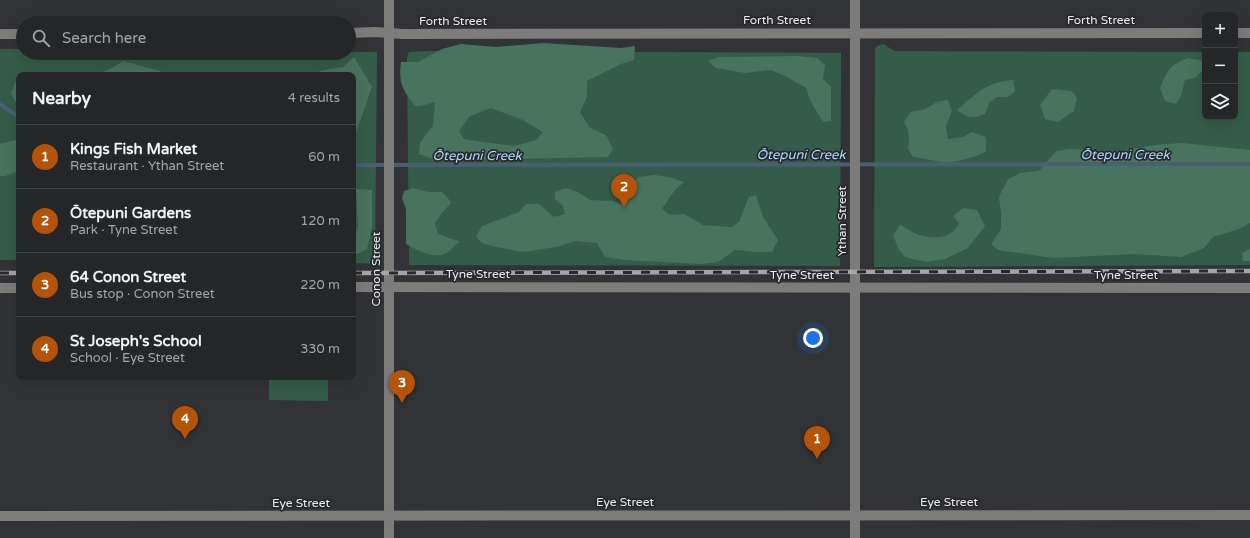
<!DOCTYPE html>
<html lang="en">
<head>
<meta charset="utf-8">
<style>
  :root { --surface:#252628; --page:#313234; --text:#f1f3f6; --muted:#a3a5a8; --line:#424345; --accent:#b45309 }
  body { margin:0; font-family:"Varela Round",sans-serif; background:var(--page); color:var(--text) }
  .controls { position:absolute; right:12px; top:12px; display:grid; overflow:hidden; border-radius:8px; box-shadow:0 4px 16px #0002 }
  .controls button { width:36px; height:36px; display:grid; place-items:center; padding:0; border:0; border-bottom:1px solid var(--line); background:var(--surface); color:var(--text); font:20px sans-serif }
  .you { position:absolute; left:813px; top:338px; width:14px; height:14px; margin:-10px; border:3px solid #fff; border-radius:50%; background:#1a73e8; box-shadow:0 0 0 6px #1a73e833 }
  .badge { display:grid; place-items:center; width:26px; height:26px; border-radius:50%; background:var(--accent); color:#fff; font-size:13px; font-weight:700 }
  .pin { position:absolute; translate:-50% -33px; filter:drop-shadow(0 1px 2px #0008) }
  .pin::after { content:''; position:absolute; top:21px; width:14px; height:12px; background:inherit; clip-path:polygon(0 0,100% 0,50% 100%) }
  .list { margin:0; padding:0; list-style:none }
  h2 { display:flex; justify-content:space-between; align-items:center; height:52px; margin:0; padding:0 16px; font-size:17px }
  h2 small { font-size:13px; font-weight:400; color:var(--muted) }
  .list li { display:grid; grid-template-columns:26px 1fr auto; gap:12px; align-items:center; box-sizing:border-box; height:64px; padding:0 16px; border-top:1px solid var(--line) }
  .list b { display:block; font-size:15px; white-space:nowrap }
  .list p { margin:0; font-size:13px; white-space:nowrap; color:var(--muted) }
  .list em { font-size:13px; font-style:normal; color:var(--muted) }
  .icon { flex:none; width:22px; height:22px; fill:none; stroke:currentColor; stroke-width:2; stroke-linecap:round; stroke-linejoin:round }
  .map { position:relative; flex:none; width:1250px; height:538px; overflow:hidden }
  .search { position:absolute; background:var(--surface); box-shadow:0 4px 16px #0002; left:16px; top:16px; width:340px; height:44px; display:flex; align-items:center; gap:10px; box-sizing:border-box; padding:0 14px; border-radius:22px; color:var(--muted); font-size:15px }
  .panel { position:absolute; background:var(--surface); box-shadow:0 4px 16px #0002; left:16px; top:72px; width:340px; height:308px; border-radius:8px }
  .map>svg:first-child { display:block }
  .green { fill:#355c4a }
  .forest { fill:#48735f; fill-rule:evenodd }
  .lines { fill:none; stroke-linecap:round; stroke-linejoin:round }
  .stream { stroke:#496071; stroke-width:4 }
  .minor { stroke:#7e7b7b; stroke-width:10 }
  .rail-casing { stroke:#a3a5a7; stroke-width:4.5 }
  .rail { stroke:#27292c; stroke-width:3; stroke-dasharray:9; stroke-linecap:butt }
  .labels { text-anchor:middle; stroke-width:3.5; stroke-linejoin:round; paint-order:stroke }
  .street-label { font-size:12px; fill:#e9ebed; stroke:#27292c }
  .water-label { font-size:13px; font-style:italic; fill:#add8ff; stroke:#27292c }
</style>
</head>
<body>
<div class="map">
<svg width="1250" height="538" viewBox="0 0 1250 538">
  <rect width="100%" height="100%" fill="#313336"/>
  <g class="green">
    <polygon points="883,44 895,51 1205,52 1205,117 1235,117 1235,52 1250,52 1250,265 874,267 875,49 877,46"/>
    <polygon points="0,49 23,49 23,53 349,53 349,52 377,52 375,264 353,263 353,75 19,75 19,260 0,260"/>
    <polygon points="431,51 841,53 840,266 409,265 407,58 409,52"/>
    <polygon points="269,377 328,377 328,401 269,400"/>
  </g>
  <g class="forest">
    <path d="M 543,43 L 621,48 L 635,46 L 634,60 L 621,64 L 587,81 L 587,97 L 580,112 L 590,128 L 606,135 L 613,149 L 608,157 L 456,160 L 430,158 L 419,154 L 420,143 L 433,125 L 435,102 L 421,106 L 415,106 C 403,89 398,84 401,62 L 418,62 L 442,49 L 461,44 L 496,47 ZM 491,108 L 523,120 L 543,132 L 536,140 L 515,146 L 475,141 L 464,139 L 459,131 L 470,116 Z"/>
    <polygon points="798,56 817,58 825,65 823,79 831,87 831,121 823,122 810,100 806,88 787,77 771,70 745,73 716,68 708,61 719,57"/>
    <polygon points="354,57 372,87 353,141 353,75 305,75 329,69 343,67"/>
    <path d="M 1188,58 L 1199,60 L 1205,62 L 1205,68 L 1195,78 L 1185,80 L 1181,96 L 1176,104 L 1165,101 L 1160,88 C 1168,70 1168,66 1188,58 Z"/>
    <path d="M 123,61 L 160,71 L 167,75 L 37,75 C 57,69 77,75 97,73 C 106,72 116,66 123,61 Z"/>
    <path d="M 1013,80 L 1015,91 L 1008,97 L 997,97 L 989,103 L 985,114 C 973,119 967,118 957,110 C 977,93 986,82 1013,80 Z"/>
    <polygon points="19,81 19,105 17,104 11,94 15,82"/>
    <polygon points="1052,89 1072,91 1077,98 1074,111 1058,122 1045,119 1040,105"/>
    <path d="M 948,100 L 952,111 L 946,126 L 948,139 L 963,137 L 972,132 L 986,137 L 986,152 C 974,157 954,164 941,162 C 931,160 922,158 913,157 L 908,149 L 909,137 L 908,130 L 904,122 L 911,112 L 925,109 L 937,102 Z"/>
    <polygon points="16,140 19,141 19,171 5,176 0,176 0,144"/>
    <polygon points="1182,143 1250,150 1250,223 1239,229 1213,237 1204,248 1181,257 1135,254 1053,258 998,250 991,244 1001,229 1001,213 999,197 1008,179 1020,173 1039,171 1056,151 1069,149 1121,151 1155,145"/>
    <polygon points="654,175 669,177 684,182 675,190 662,209 670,215 684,214 703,225 732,227 739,222 749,197 756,195 763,217 778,240 772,252 757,252 735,250 718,262 702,264 624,260 605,257 597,243 576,241 556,247 523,252 497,247 482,243 476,237 482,226 519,212 526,204 539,204 554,217 565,214 563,206 555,199 555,192 566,188 578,192 590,200 612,201 623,205 622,200 631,184 639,177"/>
    <path d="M 413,188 L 428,192 L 442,192 L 448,198 L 451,203 L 442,213 L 435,223 L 438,234 C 445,236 452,240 460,241 C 456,244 452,249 448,252 C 436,261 417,250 406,244 L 406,209 L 402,198 L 404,191 Z"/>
    <polygon points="356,189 372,190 372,226 367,249 353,256 353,244 354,243 358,226"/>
    <path d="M 963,208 L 977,210 L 985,226 L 968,248 L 945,259 L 926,262 L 905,257 L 899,250 L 893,235 L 900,225 C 907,228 915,235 923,236 C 937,239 953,238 959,223 L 953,216 Z"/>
    <polygon points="1250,249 1250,261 1243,261 1242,253"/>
  </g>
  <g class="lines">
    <g class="stream">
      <polyline points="0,104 19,117"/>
      <polyline points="353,165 1250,164"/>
    </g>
    <g class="minor">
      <polyline points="389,0 389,538"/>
      <polyline points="855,0 855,538"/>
      <polyline points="349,33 375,32 403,34 1205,33"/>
      <polyline points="1235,33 1250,33"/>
      <polyline points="0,34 23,34"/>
      <polyline points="353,287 1250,288"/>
      <polyline points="0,288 19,288"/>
      <polyline points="0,516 1250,515"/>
    </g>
    <g class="rail-casing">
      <g id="rail">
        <polyline points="0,273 19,273"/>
        <polyline points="353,273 1250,271"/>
      </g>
    </g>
    <use href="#rail" class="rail"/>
  </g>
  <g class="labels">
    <g class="street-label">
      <text x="777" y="24">Forth Street</text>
      <text x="1101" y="24">Forth Street</text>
      <text x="453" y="25">Forth Street</text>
      <text transform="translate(842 221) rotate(-90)" y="4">Ythan Street</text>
      <text transform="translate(376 269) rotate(-90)" y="4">Conon Street</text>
      <text x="478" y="278">Tyne Street</text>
      <text x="802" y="279">Tyne Street</text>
      <text x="1126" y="279">Tyne Street</text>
      <text x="625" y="506">Eye Street</text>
      <text x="949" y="506">Eye Street</text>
      <text x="301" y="507">Eye Street</text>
    </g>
    <g class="water-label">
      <text x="801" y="159">Ōtepuni Creek</text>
      <text x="1125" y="159">Ōtepuni Creek</text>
      <text x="477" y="160">Ōtepuni Creek</text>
    </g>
  </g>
</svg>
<div class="controls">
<button>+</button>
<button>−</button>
<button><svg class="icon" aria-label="layers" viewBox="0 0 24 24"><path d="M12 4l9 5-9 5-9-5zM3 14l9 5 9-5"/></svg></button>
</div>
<div class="you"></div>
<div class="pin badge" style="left:817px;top:459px">1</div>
<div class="pin badge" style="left:624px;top:207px">2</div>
<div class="pin badge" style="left:402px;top:403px">3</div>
<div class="pin badge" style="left:185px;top:439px">4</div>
<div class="search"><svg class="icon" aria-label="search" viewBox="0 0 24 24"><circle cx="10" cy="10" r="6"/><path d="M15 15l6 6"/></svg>Search here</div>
<section class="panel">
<h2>Nearby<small>4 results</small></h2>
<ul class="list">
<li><span class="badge">1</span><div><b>Kings Fish Market</b><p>Restaurant · Ythan Street</p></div><em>60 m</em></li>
<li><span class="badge">2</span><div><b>Ōtepuni Gardens</b><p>Park · Tyne Street</p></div><em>120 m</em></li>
<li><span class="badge">3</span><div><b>64 Conon Street</b><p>Bus stop · Conon Street</p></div><em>220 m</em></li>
<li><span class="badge">4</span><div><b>St Joseph's School</b><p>School · Eye Street</p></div><em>330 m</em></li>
</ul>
</section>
</div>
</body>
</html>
